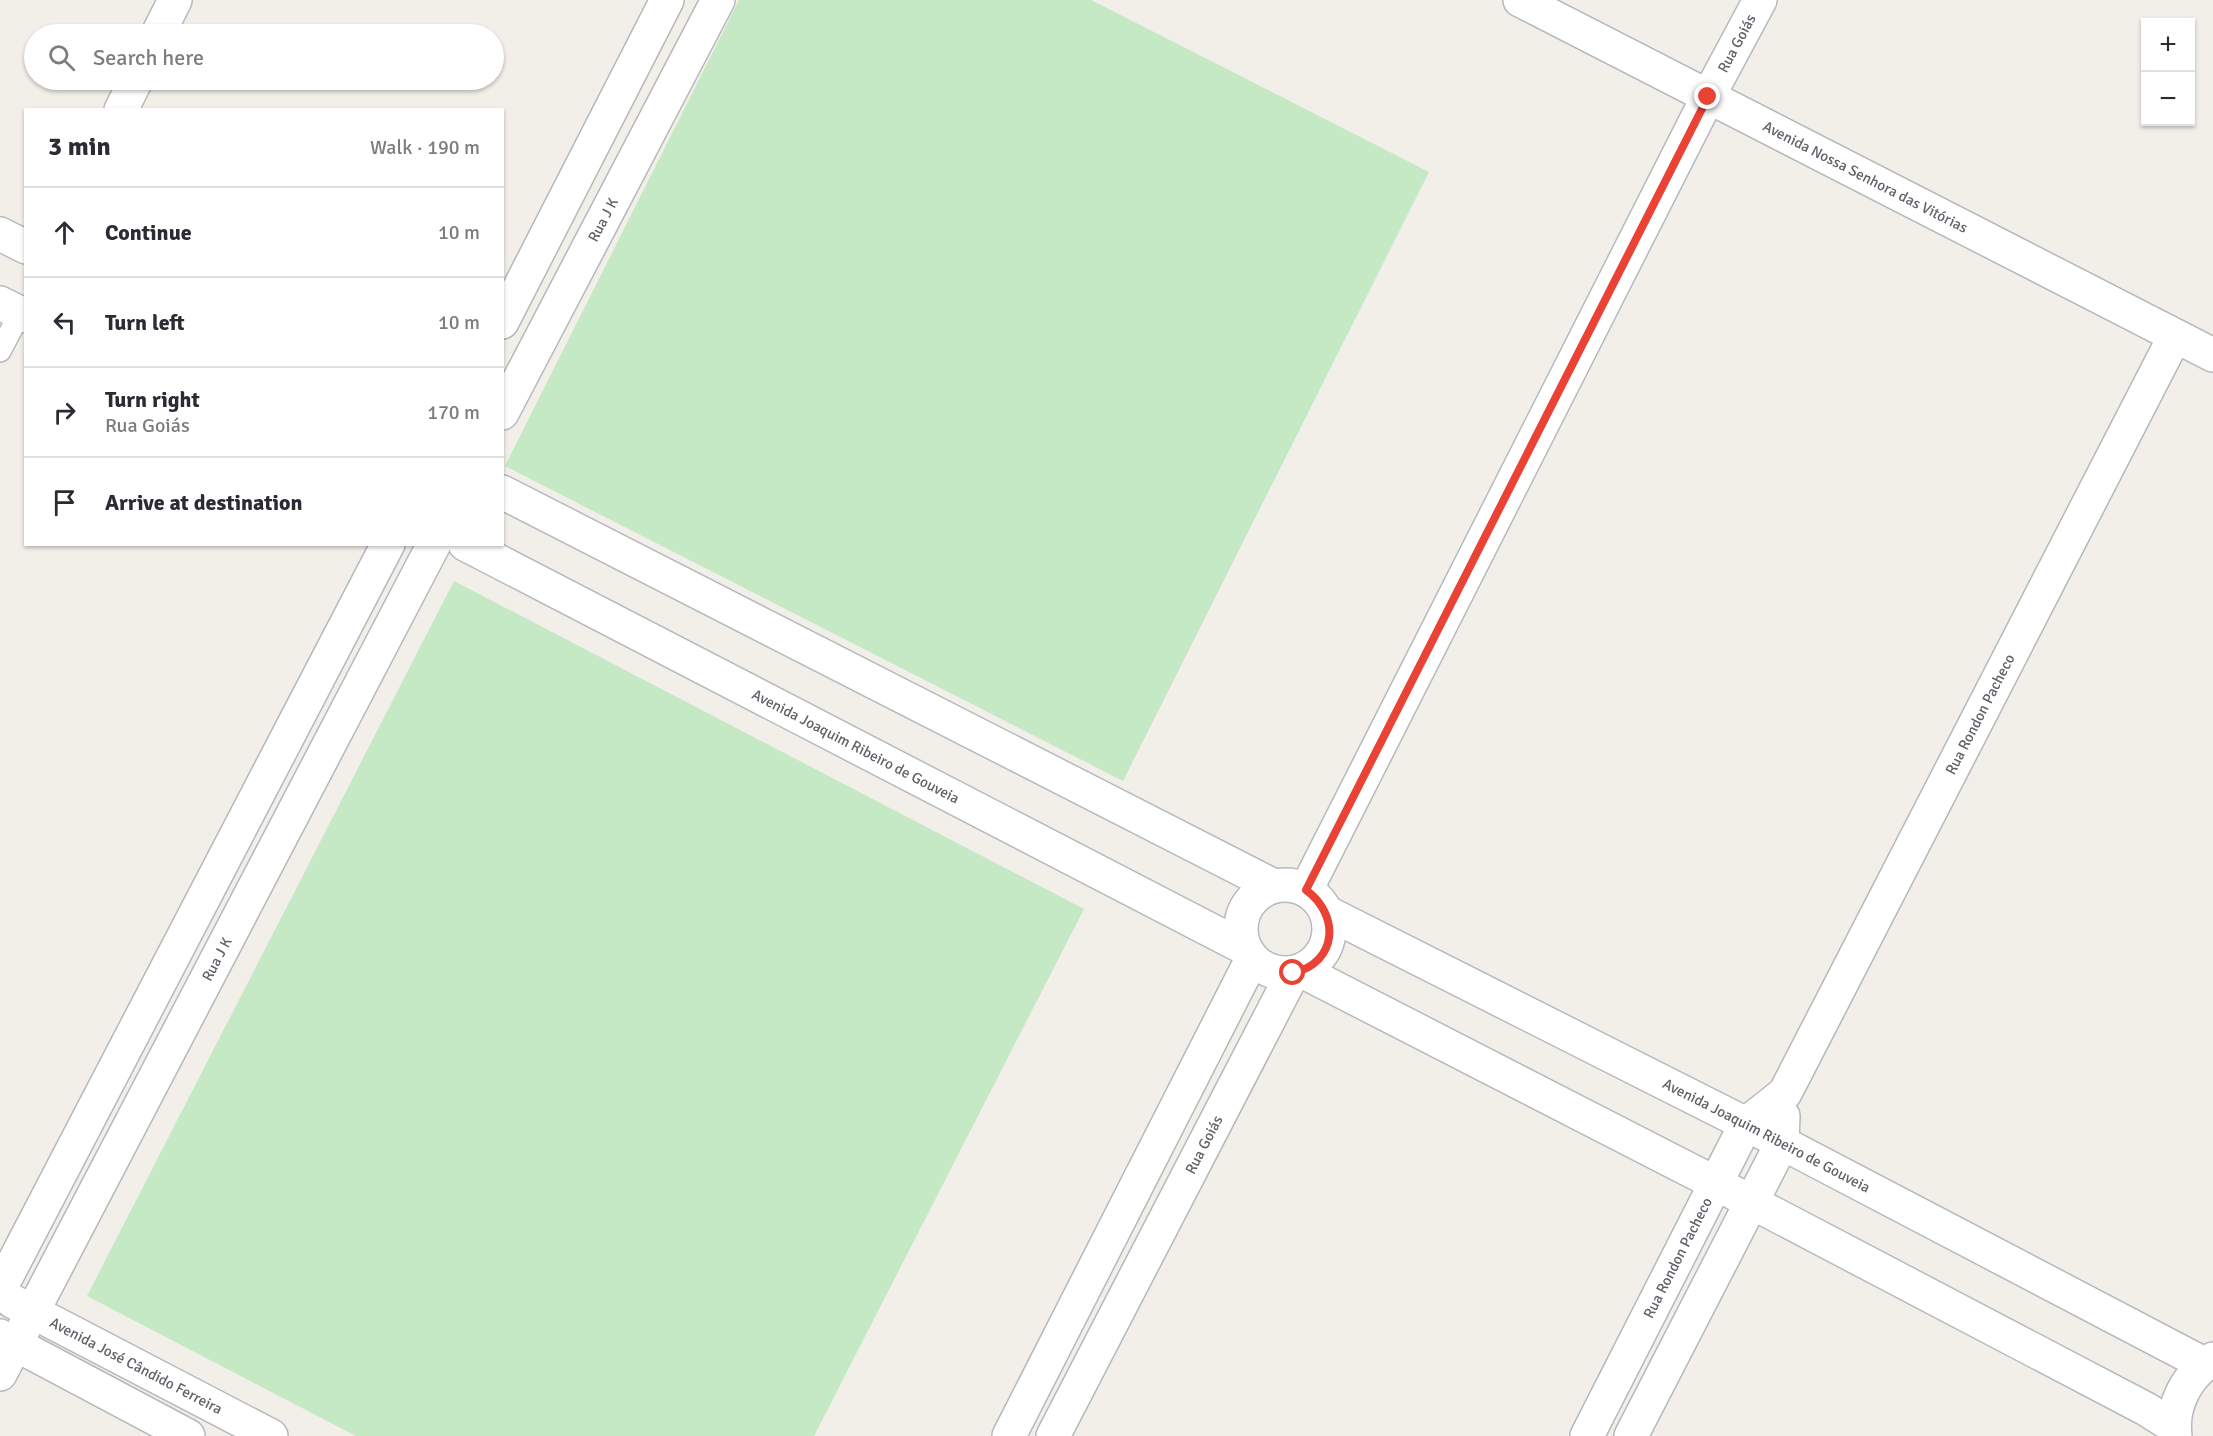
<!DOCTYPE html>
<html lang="en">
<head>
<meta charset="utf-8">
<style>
  :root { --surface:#fff; --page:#f2f2f3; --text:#2b2b33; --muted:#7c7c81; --line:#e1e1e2 }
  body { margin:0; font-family:Signika,sans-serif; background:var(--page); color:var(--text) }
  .controls { position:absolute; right:18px; top:18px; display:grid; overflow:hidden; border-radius:0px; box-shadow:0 2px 4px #0004 }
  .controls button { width:54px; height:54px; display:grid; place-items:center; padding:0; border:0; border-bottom:2px solid var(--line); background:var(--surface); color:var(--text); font:30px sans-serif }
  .stop { position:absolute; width:18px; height:18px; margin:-14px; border:4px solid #ea4335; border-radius:50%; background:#fff }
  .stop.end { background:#ea4335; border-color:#fff; box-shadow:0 2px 6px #0008 }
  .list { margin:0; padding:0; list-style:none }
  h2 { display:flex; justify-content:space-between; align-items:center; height:78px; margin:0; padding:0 24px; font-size:26px }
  h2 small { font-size:20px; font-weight:400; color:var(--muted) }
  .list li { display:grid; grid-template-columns:39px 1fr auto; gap:18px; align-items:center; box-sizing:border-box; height:90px; padding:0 24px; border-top:2px solid var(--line) }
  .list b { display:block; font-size:22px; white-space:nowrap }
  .list p { margin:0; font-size:20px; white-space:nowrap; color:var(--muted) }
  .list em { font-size:20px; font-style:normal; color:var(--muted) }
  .icon { flex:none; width:33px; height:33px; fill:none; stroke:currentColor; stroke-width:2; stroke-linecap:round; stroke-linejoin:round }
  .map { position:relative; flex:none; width:2213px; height:1436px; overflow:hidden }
  .search { position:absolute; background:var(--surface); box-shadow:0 2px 4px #0004; left:24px; top:24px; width:480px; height:66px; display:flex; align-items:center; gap:15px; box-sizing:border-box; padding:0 21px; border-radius:33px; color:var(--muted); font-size:22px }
  .panel { position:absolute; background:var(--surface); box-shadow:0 2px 4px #0004; left:24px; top:108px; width:480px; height:438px; border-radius:0px }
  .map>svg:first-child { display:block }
  .green { fill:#c5e8c5 }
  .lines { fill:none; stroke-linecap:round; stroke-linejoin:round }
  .lane-casing { stroke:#b5b8bc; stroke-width:24 }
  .street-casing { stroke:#b5b8bc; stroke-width:36 }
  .secondary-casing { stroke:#b6babf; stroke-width:36 }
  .lane { stroke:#fff; stroke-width:21 }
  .street { stroke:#fff; stroke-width:33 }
  .secondary { stroke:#fff; stroke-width:33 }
  .route { stroke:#ea4335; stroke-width:8 }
  .labels { text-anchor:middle; stroke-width:6; stroke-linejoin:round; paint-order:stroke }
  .street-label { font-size:15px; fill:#5f6368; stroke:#fff }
</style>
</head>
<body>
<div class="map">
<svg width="2213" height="1436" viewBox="0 0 2213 1436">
  <rect width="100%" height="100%" fill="#f1efe8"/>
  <g class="green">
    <polygon points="739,0 1091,0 1429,172 1123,781 505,466"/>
    <polygon points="454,581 1084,909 814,1436 356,1436 87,1296"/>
  </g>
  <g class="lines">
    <g class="lane-casing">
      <polyline id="lane" points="0,351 20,313"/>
    </g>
    <g class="street-casing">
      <g id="street">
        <path id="s1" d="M 1520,0 L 2213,355"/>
        <polyline points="158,34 175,0"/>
        <polyline points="121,110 136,80"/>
        <polyline points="502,322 667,0"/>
        <path id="s2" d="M 502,413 L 718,0"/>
        <polyline points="0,1289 388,544"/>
        <path id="s3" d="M 12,1301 L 271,1436"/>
        <polyline points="0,1336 188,1436"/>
        <path id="s4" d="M 0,1374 L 434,544"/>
        <polyline points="1009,1436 1252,959"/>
        <path id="s5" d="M 1053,1436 L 1293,973"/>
        <path id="s6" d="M 1587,1436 L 1746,1124 L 1785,1093 L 2175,336"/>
        <polyline points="1631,1436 1782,1143 1783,1116"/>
      </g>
    </g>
    <g class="secondary-casing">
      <g id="secondary">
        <polyline points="0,234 26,247"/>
        <polyline points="0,303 26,316"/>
        <polyline points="502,492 1274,886"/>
        <path id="s7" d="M 465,544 L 1245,948"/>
        <circle cx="1285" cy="929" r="44"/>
        <path id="s8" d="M 1306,890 L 1708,97 L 1760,0"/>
        <path id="s9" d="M 1326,912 L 1746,1124 L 2204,1364"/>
        <polyline points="1302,971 1717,1184 2146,1409 2173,1426"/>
        <path d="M 2175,1436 C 2171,1405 2187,1375 2213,1359"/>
      </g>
    </g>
    <use href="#lane" class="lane"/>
    <use href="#street" class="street"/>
    <use href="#secondary" class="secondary"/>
  </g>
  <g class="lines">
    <path class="route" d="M 1293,973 C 1338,962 1340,915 1306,890 L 1708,97"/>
  </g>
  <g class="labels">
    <g class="street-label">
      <text dy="5" stroke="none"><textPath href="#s8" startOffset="950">Rua Goiás</textPath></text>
      <text dy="5" stroke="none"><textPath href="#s1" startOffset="388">Avenida Nossa Senhora das Vitórias</textPath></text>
      <text dy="5" stroke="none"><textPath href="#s2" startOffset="218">Rua J K</textPath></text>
      <text dy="5" stroke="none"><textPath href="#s6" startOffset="826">Rua Rondon Pacheco</textPath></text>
      <text dy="5" stroke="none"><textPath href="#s7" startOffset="440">Avenida Joaquim Ribeiro de Gouveia</textPath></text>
      <text dy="5" stroke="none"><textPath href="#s4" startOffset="468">Rua J K</textPath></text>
      <text dy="5" stroke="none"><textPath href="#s9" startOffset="494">Avenida Joaquim Ribeiro de Gouveia</textPath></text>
      <text dy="5" stroke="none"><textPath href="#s5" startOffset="328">Rua Goiás</textPath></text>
      <text dy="5" stroke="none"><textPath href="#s6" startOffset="200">Rua Rondon Pacheco</textPath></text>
      <text dy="5" stroke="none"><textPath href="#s3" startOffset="140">Avenida José Cândido Ferreira</textPath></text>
    </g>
  </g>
</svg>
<div class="controls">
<button>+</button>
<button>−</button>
</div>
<div class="stop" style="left:1293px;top:973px"></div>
<div class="stop end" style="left:1708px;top:97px"></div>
<div class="search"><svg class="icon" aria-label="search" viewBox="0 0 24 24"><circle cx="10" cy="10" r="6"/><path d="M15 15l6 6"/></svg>Search here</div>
<section class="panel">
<h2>3 min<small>Walk · 190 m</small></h2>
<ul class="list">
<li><svg class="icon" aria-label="ahead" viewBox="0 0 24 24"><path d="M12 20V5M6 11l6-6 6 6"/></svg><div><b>Continue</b></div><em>10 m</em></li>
<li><svg class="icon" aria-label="left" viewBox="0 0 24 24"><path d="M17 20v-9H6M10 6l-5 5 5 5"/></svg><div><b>Turn left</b></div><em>10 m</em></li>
<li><svg class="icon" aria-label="right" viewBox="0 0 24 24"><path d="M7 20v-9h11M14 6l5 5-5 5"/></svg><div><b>Turn right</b><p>Rua Goiás</p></div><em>170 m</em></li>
<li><svg class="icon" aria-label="arrive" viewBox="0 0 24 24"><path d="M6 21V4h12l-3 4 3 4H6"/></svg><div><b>Arrive at destination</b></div></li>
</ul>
</section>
</div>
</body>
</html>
